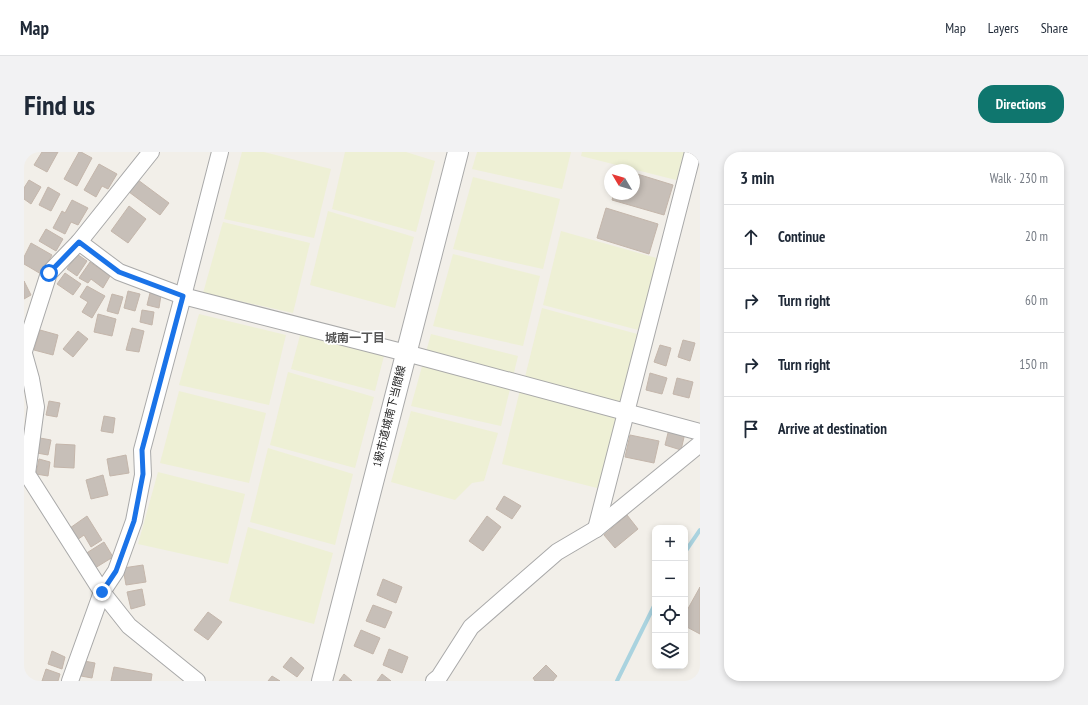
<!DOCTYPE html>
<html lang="en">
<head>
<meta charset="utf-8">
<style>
  :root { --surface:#fff; --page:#f2f2f3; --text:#1f2937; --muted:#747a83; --line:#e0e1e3; --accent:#0f766e }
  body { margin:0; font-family:"PT Sans Narrow","Noto Sans JP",sans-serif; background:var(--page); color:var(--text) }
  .controls { position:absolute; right:12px; bottom:12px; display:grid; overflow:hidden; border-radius:8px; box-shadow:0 2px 6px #0003 }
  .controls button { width:36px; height:36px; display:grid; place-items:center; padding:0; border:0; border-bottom:1px solid var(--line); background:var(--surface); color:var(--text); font:20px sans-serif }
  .compass { position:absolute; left:580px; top:12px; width:36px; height:36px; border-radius:50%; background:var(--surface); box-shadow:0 2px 6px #0003; rotate:308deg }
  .stop { position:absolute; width:12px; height:12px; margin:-9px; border:3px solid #1a73e8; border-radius:50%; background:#fff }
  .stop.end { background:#1a73e8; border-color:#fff; box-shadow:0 1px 4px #0008 }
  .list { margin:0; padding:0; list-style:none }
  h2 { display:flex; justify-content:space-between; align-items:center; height:52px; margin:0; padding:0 16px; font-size:17px }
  h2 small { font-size:13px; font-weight:400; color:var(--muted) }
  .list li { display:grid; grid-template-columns:26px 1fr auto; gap:12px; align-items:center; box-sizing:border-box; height:64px; padding:0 16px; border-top:1px solid var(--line) }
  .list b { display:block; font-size:15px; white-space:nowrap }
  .list em { font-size:13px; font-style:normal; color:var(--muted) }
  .icon { flex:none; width:22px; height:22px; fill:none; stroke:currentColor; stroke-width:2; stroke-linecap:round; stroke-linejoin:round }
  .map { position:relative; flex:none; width:676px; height:529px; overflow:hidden; border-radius:16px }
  header { display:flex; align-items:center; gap:24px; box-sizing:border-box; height:56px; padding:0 20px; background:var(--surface); border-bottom:1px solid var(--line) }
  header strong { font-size:19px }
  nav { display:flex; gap:22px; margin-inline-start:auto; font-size:14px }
  .intro { display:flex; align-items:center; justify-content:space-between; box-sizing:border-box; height:96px; padding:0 24px }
  h1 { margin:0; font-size:28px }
  .button { padding:10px 18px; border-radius:16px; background:var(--accent); color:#fff; font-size:14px; font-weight:700 }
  main { display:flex; gap:24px; padding:0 24px }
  aside { flex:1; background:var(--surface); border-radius:16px; box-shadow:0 2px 6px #0003 }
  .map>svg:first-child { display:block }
  .farmland { fill:#eef0d5 }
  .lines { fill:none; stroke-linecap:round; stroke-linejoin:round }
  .stream { stroke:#aad3df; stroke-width:4 }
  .building { fill:#c7bfb8; stroke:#c4b6ab }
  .minor-casing { stroke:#a9a9a9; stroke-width:18 }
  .tertiary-casing { stroke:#a9a9a9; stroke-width:22 }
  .minor { stroke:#fff; stroke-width:16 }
  .tertiary { stroke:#fff; stroke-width:20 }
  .route { stroke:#1a73e8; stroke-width:5 }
  .labels { text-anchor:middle; stroke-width:3.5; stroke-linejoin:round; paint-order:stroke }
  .street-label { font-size:11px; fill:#222; stroke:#fff }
  .neighbourhood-label { font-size:12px; font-weight:bold; fill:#555; stroke:#fff }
</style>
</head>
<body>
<header>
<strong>Map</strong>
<nav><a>Map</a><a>Layers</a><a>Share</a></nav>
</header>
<div class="intro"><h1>Find us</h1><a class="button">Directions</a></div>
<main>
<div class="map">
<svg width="676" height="529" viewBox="0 0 676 529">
  <rect width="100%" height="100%" fill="#f2efe9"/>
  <g class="farmland">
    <polygon points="218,0 240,0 307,17 290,86 200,67"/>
    <polygon points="321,0 382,0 411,9 392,80 308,57"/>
    <polygon points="453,0 547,0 538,37 448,17"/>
    <polygon points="558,0 664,0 656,29 557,4"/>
    <polygon points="449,25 536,47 519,117 429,97"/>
    <polygon points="304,59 390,85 371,156 286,133"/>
    <polygon points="199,70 286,91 269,161 179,141"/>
    <polygon points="537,79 636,107 618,179 519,153"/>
    <polygon points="429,102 516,124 499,194 409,174"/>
    <polygon points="518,156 617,183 599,255 500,229"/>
    <polygon points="175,162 262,183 245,253 155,233"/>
    <polygon points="278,176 362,196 351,239 267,217"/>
    <polygon points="407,182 494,204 477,274 387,254"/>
    <polygon points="264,220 350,245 331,316 246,293"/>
    <polygon points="496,238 595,265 577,337 478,312"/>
    <polygon points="155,239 242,261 225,331 136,311"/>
    <polygon points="387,259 474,281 460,329 448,331 431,348 367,330"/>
    <polygon points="244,296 329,322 311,393 226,370"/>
    <polygon points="134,320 221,342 204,412 114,392"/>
    <polygon points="224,375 309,401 290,472 205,449"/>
  </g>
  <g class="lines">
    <g class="stream">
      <polyline points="661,400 676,378"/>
      <polyline points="593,529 631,452"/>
    </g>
  </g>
  <g class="building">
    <polygon points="18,0 34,0 23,20 10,13"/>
    <polygon points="55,0 57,0 68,6 53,34 40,27"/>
    <polygon points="75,12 93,22 84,37 78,34 72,45 60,38"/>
    <polygon points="610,21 649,33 640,63 588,48 590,42 610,42"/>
    <polygon points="5,28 17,35 7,52 0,47 0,36"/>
    <polygon points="114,28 145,51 136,63 105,40"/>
    <polygon points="24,35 36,42 27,59 15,53"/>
    <polygon points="48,48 64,56 54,73 47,70 41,82 29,76 38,59 41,61"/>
    <polygon points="105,54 122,67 104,91 87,79"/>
    <polygon points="582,56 634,72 625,102 573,86"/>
    <polygon points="22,77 39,87 32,99 15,89"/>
    <polygon points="7,91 28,103 17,122 0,112 0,105"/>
    <polygon points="53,102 63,109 53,124 43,117"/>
    <polygon points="66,110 86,124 79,136 67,127 64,131 55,126"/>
    <polygon points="41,121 57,132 49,143 33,132"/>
    <polygon points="0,129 7,143 0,147"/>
    <polygon points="63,134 81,144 68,166 58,160 64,150 56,145"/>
    <polygon points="104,139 116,142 111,159 100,156"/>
    <polygon points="126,141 137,143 135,156 123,153"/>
    <polygon points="88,142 99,145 94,162 83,159"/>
    <polygon points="118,158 130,160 128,173 116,170"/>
    <polygon points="74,162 92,167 88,184 70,180"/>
    <polygon points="108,176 120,179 115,200 102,198"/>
    <polygon points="16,178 34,183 29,203 10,198"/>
    <polygon points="54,179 64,187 49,205 39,197"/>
    <polygon points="659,188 671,191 666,209 654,205"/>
    <polygon points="636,193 647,196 642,214 630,210"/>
    <polygon points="626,221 643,226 638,242 622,238"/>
    <polygon points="653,226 669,230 665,246 649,242"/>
    <polygon points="25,249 36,251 33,265 22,263"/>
    <polygon points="80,264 91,266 89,281 77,279"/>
    <polygon points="645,277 661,281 657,298 641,293"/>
    <polygon points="606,283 635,289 630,311 601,305"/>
    <polygon points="16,286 27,288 24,303 13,301"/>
    <polygon points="32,292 51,293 50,316 30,315"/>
    <polygon points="102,303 105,321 86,324 83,307"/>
    <polygon points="15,307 26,310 24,324 12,322"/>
    <polygon points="79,323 84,343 67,347 62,328"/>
    <polygon points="480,344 497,354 488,367 472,357"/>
    <polygon points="603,363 614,377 591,396 580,383"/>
    <polygon points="63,364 78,388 67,395 60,383 53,388 46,376"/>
    <polygon points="463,364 477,375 459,399 445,389"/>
    <polygon points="80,390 89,405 71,416 61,402"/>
    <polygon points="119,413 122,430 102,433 99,416"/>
    <polygon points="359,427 378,435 372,451 353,443"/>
    <polygon points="676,435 676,482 661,474 661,462"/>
    <polygon points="118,437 121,453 107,457 103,440"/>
    <polygon points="349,453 368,460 361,476 342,469"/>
    <polygon points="184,460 198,470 184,488 170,478"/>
    <polygon points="337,478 356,486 349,502 330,494"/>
    <polygon points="365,497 384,505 378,521 359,513"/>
    <polygon points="28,499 41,505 38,517 24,512"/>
    <polygon points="267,505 280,516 273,525 259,515"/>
    <polygon points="60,509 71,511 68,526 57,524"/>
    <polygon points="522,513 533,524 529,529 511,529 509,526"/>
    <polygon points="90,515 128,522 127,529 87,529"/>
    <polygon points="22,517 36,522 34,529 18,529"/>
    <polygon points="320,522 328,529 315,529"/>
    <polygon points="358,522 367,529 353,529"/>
    <polygon points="248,524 256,529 244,529"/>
  </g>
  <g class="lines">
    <g class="minor-casing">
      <g id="minor">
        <polyline points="55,90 95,120 159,144 382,201 676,280"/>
        <polyline points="0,199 25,121 55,90 127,0"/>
        <polyline points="0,202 7,227 12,255 3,322 78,440 105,474 173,529"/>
        <polyline points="572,377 669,0"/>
        <polyline points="46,529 78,440 92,419 110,369 119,323 118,298 159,144 196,0"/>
        <polyline points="410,529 415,525 447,475 533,400 572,377 676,292"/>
      </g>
    </g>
    <g class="tertiary-casing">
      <polyline id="tertiary" points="298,529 434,0"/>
    </g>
    <use href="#minor" class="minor"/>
    <use href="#tertiary" class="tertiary"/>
  </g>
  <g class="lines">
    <polyline class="route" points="25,121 55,90 95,120 159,144 118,298 119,322 110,369 92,419 78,440"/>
  </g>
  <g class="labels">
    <g class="street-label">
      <text transform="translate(365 264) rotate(-76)" y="4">1級市道城南下当間線</text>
    </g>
    <g class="neighbourhood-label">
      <text x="331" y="190">城南一丁目</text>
    </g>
  </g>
</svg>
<div class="controls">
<button>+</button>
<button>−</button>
<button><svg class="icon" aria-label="locate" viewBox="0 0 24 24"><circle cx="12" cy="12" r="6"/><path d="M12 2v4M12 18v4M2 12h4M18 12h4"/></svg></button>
<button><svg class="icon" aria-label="layers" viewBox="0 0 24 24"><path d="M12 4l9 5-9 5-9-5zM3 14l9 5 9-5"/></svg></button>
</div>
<svg class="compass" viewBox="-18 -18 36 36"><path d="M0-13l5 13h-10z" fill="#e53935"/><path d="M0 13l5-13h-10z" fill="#747a83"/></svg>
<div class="stop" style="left:25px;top:121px"></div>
<div class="stop end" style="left:78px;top:440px"></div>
</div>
<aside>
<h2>3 min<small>Walk · 230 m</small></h2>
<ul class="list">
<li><svg class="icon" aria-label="ahead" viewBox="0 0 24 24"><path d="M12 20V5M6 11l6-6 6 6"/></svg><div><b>Continue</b></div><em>20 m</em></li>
<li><svg class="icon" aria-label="right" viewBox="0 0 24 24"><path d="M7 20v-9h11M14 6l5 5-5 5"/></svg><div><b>Turn right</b></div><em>60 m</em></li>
<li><svg class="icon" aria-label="right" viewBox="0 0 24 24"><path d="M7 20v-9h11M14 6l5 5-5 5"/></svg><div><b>Turn right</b></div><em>150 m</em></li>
<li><svg class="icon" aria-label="arrive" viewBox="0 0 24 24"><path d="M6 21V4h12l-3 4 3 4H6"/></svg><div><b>Arrive at destination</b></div></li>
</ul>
</aside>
</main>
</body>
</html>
